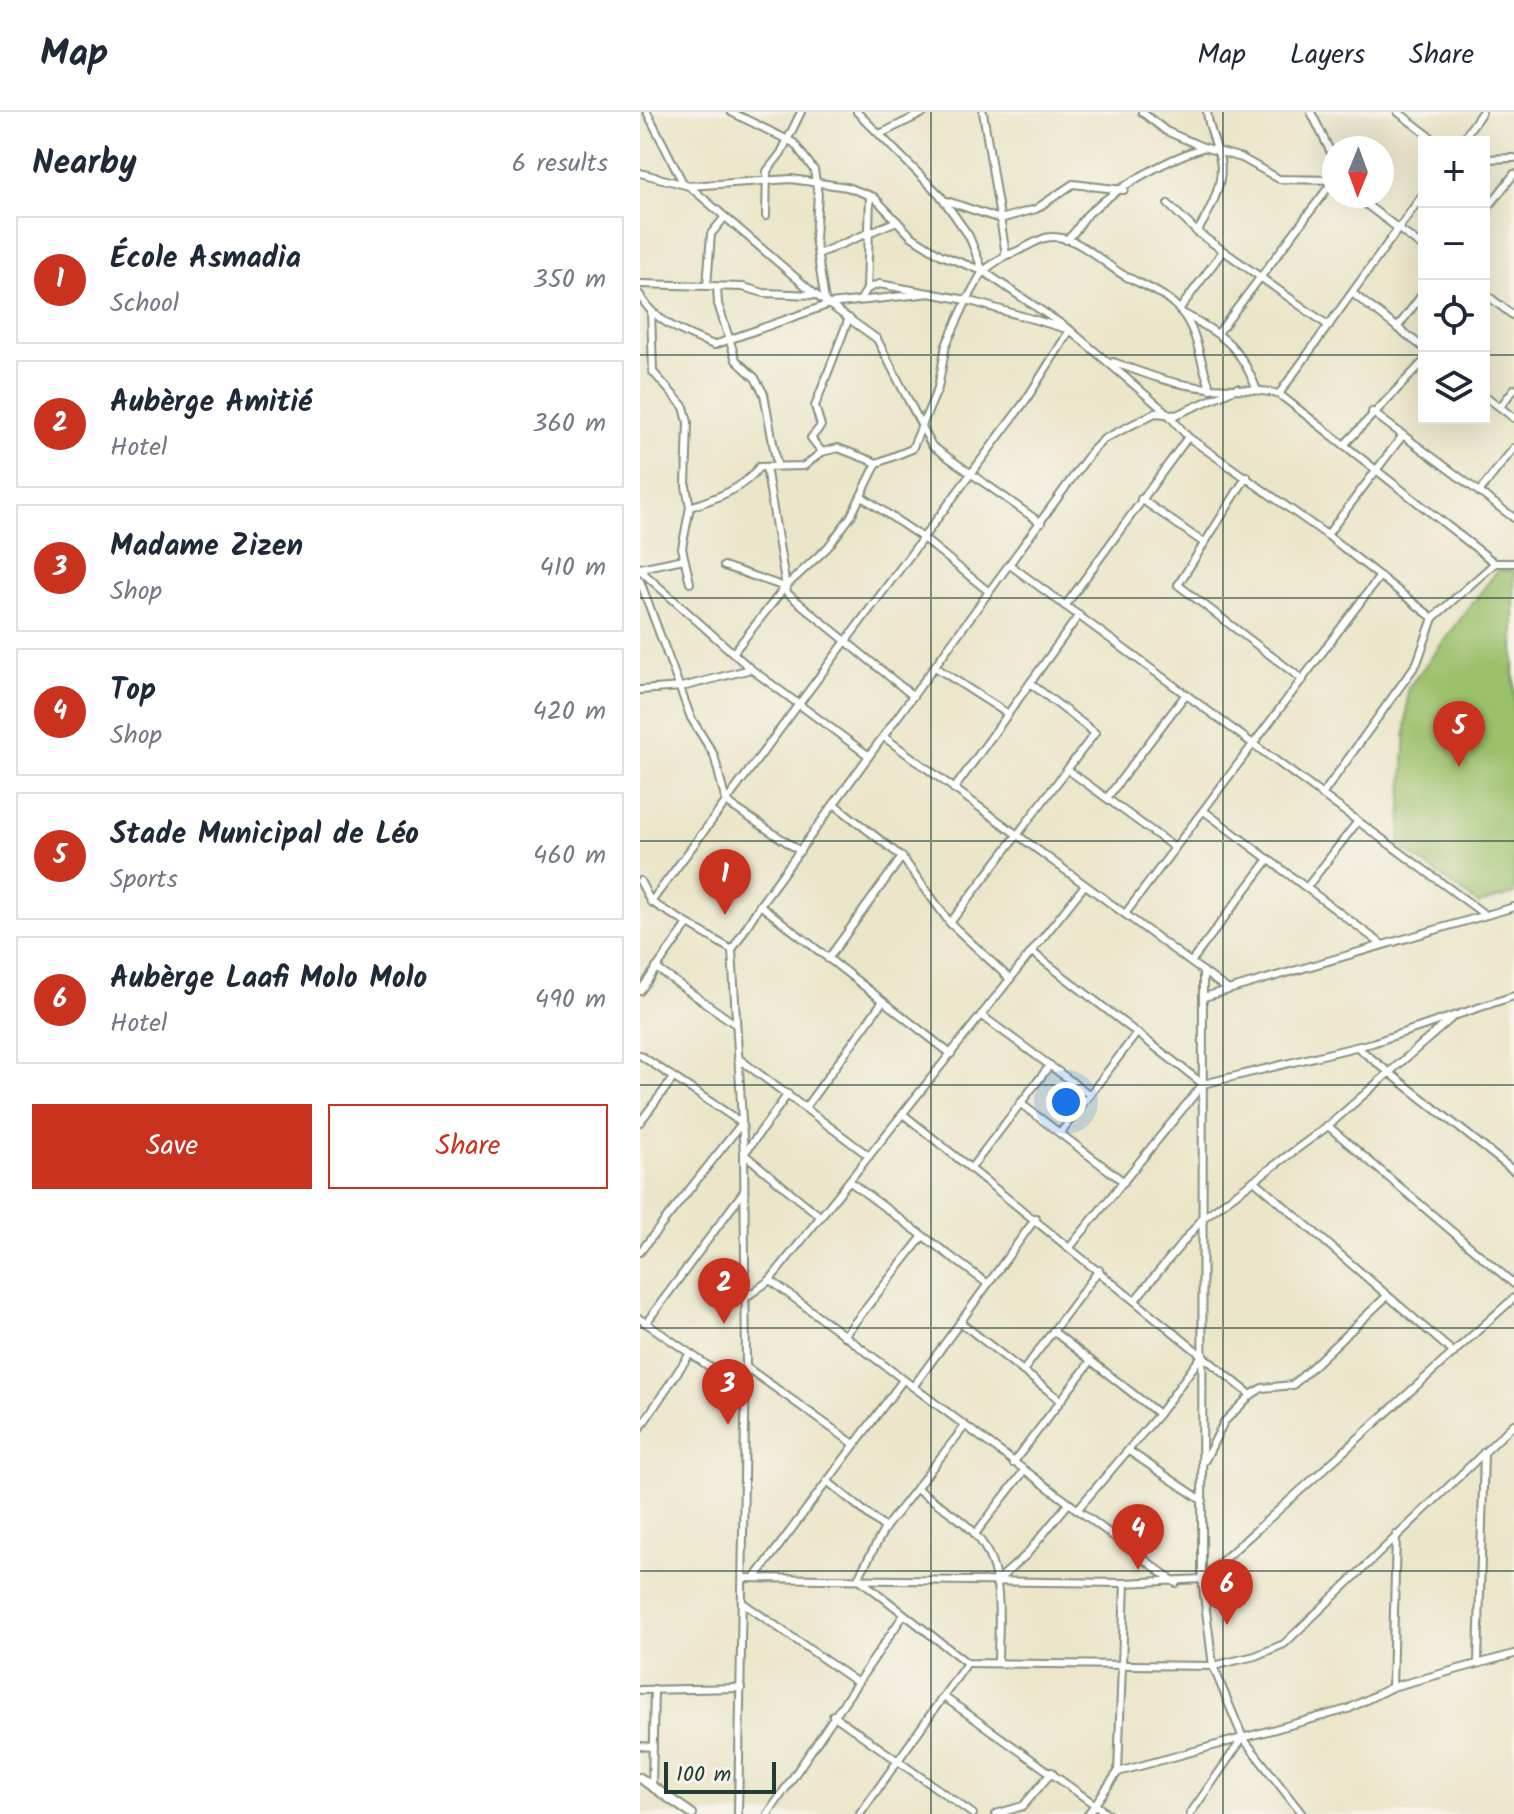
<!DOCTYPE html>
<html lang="en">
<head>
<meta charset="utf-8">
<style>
  :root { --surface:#fff; --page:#f2f2f3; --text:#1f2937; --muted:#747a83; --line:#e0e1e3; --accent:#c8321e }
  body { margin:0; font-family:Kalam,sans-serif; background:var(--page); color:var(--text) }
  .controls { position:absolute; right:24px; top:24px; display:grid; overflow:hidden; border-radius:0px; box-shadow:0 8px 32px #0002 }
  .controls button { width:72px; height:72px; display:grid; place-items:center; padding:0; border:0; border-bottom:2px solid var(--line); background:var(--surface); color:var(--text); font:40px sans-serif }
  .compass { position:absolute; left:682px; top:24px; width:72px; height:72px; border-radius:50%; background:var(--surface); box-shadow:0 8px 32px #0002; rotate:181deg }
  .scale { position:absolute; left:24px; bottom:20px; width:112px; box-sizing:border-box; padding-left:8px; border:4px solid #1f3d34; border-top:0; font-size:22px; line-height:28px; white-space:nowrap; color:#1f3d34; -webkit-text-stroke:6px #f7f3e8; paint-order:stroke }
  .you { position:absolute; left:426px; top:990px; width:28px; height:28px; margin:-20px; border:6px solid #fff; border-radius:50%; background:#1a73e8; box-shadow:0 0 0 12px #1a73e833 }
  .badge { display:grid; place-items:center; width:52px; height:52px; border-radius:50%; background:var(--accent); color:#fff; font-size:26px; font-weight:700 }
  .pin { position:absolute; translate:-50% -66px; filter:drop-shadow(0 2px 4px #0008) }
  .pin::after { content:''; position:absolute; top:42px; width:28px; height:24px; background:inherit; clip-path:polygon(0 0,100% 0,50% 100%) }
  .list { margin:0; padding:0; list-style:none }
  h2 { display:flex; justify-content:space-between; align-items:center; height:104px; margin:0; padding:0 32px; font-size:34px }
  h2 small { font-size:26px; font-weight:400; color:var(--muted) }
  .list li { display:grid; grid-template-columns:52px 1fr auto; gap:24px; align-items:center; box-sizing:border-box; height:128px; margin:0 16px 16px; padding:0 16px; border:2px solid var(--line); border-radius:0px }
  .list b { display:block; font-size:30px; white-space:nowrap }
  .list p { margin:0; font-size:26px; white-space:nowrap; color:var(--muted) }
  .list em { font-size:26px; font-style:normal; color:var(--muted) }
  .actions { display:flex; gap:16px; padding:24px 32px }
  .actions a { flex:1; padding:18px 0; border:2px solid var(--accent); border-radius:0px; text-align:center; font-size:28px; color:var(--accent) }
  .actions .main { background:var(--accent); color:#fff }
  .icon { flex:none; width:44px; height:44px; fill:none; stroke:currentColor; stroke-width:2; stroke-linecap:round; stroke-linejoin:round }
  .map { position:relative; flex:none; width:874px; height:1702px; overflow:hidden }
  header { display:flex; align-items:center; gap:48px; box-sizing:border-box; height:112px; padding:0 40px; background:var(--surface); border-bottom:2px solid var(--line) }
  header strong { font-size:38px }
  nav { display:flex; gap:44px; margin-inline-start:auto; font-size:28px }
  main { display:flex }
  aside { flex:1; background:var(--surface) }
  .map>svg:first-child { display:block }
  .pitch { fill:#9bc06a; stroke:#5d7e4f; stroke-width:2 }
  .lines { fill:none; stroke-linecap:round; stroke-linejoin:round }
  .street-casing { stroke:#85917e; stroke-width:10 }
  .secondary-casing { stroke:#85917e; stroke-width:12 }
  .street { stroke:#fff; stroke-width:6 }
  .secondary { stroke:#fff; stroke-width:8 }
  .grid { fill:none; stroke:#1f3d34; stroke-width:2; stroke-opacity:0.55 }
</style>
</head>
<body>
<header>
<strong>Map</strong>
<nav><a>Map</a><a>Layers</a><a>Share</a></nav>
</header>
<main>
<aside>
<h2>Nearby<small>6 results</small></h2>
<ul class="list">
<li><span class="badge">1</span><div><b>École Asmadia</b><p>School</p></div><em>350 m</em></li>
<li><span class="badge">2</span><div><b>Aubèrge Amitié</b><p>Hotel</p></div><em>360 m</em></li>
<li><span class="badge">3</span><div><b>Madame Zizen</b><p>Shop</p></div><em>410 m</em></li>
<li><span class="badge">4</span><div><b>Top</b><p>Shop</p></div><em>420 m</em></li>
<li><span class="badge">5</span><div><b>Stade Municipal de Léo</b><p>Sports</p></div><em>460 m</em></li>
<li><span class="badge">6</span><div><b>Aubèrge Laafi Molo Molo</b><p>Hotel</p></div><em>490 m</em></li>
</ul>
<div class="actions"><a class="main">Save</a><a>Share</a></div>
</aside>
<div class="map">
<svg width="874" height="1702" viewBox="0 0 874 1702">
  <rect width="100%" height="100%" fill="#f7f3e8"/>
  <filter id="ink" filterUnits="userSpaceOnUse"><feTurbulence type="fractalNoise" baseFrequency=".0125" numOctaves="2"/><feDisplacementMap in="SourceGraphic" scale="16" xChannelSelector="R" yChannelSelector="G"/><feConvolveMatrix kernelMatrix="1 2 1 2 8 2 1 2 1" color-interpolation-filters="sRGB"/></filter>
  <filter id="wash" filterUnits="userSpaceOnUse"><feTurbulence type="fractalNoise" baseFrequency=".006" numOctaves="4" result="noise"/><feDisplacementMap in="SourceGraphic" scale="32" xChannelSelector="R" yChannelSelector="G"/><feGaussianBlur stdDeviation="1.8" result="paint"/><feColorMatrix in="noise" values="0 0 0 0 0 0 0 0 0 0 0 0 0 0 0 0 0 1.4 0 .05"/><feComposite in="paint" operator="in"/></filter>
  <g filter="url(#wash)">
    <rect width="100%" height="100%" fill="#ebe5c9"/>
    <polygon class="pitch" points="858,458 874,459 874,782 839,792 760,734 768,576"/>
  </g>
  <g filter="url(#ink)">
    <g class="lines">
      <g class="street-casing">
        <g id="street">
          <polyline points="7,0 43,71"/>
          <polyline points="91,0 154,31 174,58 178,83 175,126 185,189"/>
          <polyline points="217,0 300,83 329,124 343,159 430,218 527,301 548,325 687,423 793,506"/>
          <polyline points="502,0 526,19 563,35 602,46 639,67 694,68"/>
          <polyline points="671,0 694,47"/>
          <polyline points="758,0 797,30"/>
          <polyline points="242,21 285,0"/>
          <polyline points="821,30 842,0"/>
          <polyline points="844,47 874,46"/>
          <polyline points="0,61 49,74 176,183 237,227 292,334 401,411"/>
          <polyline points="49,74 151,67 207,75 234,85 271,124 301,143 343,159"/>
          <polyline points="715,84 784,136"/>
          <polyline points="304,88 360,107 396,97 433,72 484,78"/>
          <polyline points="528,92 557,120 689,214"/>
          <polyline points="844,101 874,62"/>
          <polyline points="126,104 127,59 141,41 161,0"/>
          <path d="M 557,120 C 569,101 585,72 580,48 C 576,31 569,18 567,0"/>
          <path d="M 426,128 C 438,120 439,110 449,101 C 478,75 525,48 562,36"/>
          <polyline points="178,142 257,109"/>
          <path d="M 366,143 C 380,140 392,130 405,126 C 436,119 463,153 487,165 C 507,175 529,183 543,202 C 559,223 560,253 571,277"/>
          <polyline points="0,172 103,175 124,181 175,183"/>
          <polyline points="67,174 71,122 84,106"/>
          <polyline points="77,175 78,192 96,248 115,266 124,282 137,353"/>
          <polyline points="227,177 230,84"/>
          <polyline points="712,181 784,236"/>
          <polyline points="844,181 874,204"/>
          <path d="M 0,183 C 11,208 50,224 74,233 L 190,192 L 291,181"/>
          <polyline points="539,198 583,139"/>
          <polyline points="11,199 13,260 44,295 48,310 46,374 50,395 42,436 50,471"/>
          <path d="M 544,202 C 583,223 600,234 616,276"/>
          <polyline points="757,216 784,180"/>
          <polyline points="579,220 694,68"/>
          <path d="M 473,250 C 505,262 536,274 570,276 C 594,278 615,276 639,282 L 855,451 L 874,451"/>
          <polyline points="639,282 784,81"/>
          <polyline points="844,283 874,306"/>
          <polyline points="860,295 874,277"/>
          <polyline points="732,300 874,406"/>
          <polyline points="704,333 784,249"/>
          <polyline points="182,340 171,326 181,314 175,294 209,206"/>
          <polyline points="126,355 147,481 273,584"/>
          <polyline points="607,364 538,473 663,568"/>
          <polyline points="839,380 874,336"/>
          <polyline points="221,384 283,426 349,480"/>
          <polyline points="501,387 564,431"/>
          <path d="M 50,395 C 74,387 104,377 119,355 L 164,354 L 182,340 L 198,336 L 237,351"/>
          <polyline points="687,423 763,323"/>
          <polyline points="370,453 844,802"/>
          <polyline points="84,454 145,475"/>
          <polyline points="0,456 44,447"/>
          <polyline points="0,458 111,557 229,644"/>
          <polyline points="0,469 51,606 74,643 86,690 160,739"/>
          <polyline points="425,494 548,325"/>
          <polyline points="93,541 145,475 188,435 211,404 237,351 272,337 298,276 306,233 327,188 343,159 366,143 343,0"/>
          <polyline points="295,555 368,602"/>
          <polyline points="0,578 42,575 111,557"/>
          <polyline points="244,625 587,877"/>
          <polyline points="428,658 535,736"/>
          <polyline points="314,677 439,503"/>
          <polyline points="682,683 777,551 793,506 855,451"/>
          <polyline points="467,686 546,582"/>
          <polyline points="194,692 262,745 310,811 370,867"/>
          <polyline points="564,699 740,831"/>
          <polyline points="0,769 11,790 92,838"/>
          <polyline points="667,775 718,709"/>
          <polyline points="11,790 386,288 430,218 327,188 239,172 227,177 221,187"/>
          <polyline points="120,793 311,942"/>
          <polyline points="485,802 740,464"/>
          <polyline points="310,811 455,621 390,571"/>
          <polyline points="392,840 563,972"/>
          <polyline points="188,847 262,745"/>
          <polyline points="551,850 629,747"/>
          <polyline points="16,856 95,912"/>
          <polyline points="563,859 562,1467 573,1554 603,1626 662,1702"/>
          <polyline points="0,879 48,812"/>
          <polyline points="564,885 874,795"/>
          <polyline points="341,903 450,983"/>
          <polyline points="717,935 874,1059"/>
          <polyline points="0,943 102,1011 0,1140"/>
          <polyline points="98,946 229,1044"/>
          <polyline points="148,982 104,1042 181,1105"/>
          <polyline points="380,991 484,1070"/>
          <polyline points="165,996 243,889"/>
          <polyline points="263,1002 611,1283"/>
          <polyline points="0,1010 32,968"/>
          <polyline points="688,1014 874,1172"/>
          <polyline points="421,1020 497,921"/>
          <polyline points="331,1056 410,953"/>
          <polyline points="614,1068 814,1241"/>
          <polyline points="209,1069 348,1172"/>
          <polyline points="430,1135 563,972 732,931 874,884"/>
          <polyline points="130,1168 536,1471"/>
          <polyline points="105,1186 130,1168 445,773"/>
          <polyline points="495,1188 563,1106 688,1014 814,904"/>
          <polyline points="0,1207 106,1280"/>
          <polyline points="320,1210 419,1287"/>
          <polyline points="6,1211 104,1079"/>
          <polyline points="413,1219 519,1302"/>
          <polyline points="204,1224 283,1124"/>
          <polyline points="106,1255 214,1332"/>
          <polyline points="383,1259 459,1158"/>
          <polyline points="273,1275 396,1106"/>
          <polyline points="325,1314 245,1416 218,1466 327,1551 573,1554 615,1544 644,1532 874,1312"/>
          <polyline points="0,1316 49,1243"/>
          <polyline points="489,1339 563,1389"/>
          <polyline points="565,1348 584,1310 611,1283 622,1276 653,1273 747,1184"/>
          <polyline points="373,1351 451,1249"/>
          <polyline points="187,1369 245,1416"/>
          <path d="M 276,1376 C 295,1391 321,1405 336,1423 C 366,1458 358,1509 358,1551"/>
          <polyline points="437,1398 519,1302 563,1242"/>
          <polyline points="335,1422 384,1359"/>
          <polyline points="104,1466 485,1471 562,1467 874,1186"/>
          <polyline points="115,1466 263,1268"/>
          <polyline points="357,1469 386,1443 428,1392"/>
          <polyline points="103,1491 215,1569"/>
          <polyline points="838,1550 844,1340"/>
          <polyline points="752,1575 756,1423"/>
          <polyline points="0,1578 101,1576"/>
          <polyline points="304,1585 468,1702"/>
          <polyline points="193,1603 333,1702"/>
          <polyline points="0,1634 13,1635"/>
          <polyline points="478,1660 708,1597 752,1575 874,1542"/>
          <polyline points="12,1675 14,1577"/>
          <polyline points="98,1702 106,1255 104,1042 92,838 120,793 452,339 464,327 515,301 536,303 597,276"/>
          <polyline points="128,1702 263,1504"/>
          <polyline points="220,1702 327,1551"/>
          <polyline points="356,1702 383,1694 412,1660"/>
          <polyline points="448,1702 478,1660 485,1471"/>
          <polyline points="550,1702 603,1626"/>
        </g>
      </g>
      <g class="secondary-casing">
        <polyline id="secondary" points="0,1666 52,1702"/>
      </g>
      <use href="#street" class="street"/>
      <use href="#secondary" class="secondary"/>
    </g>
  </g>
  <path class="grid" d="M 291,0 L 291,1702M 583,0 L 583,1702M 0,243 L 784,243M 844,243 L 874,243M 0,486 L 874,486M 0,729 L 874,729M 0,973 L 874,973M 0,1216 L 874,1216M 0,1459 L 874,1459"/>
</svg>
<div class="controls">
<button>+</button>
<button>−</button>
<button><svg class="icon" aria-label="locate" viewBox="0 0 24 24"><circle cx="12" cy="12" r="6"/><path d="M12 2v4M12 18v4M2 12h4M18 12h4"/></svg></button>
<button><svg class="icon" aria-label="layers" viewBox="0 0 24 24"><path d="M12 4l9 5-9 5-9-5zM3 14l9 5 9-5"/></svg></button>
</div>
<svg class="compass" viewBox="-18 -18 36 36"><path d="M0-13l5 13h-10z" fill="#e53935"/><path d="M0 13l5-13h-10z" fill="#747a83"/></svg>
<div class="scale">100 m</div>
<div class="you"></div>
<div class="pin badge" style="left:85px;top:803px">1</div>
<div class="pin badge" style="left:84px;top:1212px">2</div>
<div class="pin badge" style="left:88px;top:1313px">3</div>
<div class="pin badge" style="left:498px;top:1458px">4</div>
<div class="pin badge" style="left:819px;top:655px">5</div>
<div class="pin badge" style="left:587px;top:1513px">6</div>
</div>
</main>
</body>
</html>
